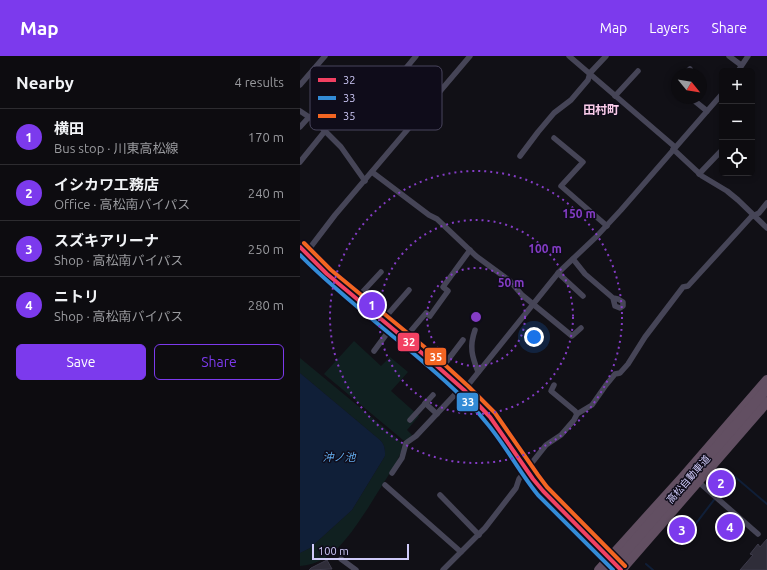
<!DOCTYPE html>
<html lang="en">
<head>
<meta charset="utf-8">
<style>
  :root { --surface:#0d0c10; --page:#161519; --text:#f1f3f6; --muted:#9a9b9f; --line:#2d2c30; --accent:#7c3aed }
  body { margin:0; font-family:Ubuntu,"Noto Sans JP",sans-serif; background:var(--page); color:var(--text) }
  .controls { position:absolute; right:12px; top:12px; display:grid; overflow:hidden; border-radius:6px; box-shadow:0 2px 6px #0003 }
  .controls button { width:36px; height:36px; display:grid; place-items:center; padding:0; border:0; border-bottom:1px solid var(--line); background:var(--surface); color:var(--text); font:20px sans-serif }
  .compass { position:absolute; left:371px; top:12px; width:36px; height:36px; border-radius:50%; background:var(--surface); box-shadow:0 2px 6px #0003; rotate:120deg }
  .scale { position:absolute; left:12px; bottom:10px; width:97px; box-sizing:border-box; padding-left:4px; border:2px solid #d0cbfa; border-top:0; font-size:11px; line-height:14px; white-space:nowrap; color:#d0cbfa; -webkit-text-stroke:3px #0f0c1a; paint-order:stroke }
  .you { position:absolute; left:234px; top:281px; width:14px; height:14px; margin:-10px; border:3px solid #fff; border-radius:50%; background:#1a73e8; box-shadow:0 0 0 6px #1a73e833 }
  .badge { display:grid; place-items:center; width:26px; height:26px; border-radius:50%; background:var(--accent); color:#fff; font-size:13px; font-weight:700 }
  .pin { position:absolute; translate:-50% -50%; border:2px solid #fff; box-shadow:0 1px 4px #0006 }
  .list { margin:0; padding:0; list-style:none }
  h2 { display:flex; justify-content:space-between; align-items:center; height:52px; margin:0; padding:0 16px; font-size:17px }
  h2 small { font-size:13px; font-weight:400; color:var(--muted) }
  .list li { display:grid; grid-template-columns:26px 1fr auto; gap:12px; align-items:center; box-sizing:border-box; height:56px; padding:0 16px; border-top:1px solid var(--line) }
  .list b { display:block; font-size:15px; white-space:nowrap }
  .list p { margin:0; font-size:13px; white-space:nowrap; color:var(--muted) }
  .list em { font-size:13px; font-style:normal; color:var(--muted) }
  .actions { display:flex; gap:8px; padding:12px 16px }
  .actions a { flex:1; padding:9px 0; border:1px solid var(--accent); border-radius:6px; text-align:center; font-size:14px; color:var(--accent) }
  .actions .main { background:var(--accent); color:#fff }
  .icon { flex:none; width:22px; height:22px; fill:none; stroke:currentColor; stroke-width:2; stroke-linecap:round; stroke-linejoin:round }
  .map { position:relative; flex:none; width:467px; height:514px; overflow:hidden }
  header { display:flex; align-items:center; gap:24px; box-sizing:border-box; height:56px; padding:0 20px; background:var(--accent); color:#fff }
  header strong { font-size:19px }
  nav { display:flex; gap:22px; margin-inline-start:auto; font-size:14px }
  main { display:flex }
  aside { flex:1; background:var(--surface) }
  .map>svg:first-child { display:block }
  .green { fill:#102020 }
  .water { fill:#101f38 }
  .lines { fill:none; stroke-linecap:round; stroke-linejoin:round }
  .stream { stroke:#101f38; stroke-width:2 }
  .building { fill:#2f2d39; stroke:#3c3a4a }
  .street { stroke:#464557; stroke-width:5.5 }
  .secondary { stroke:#53516a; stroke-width:8 }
  .highway { stroke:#624f62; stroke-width:10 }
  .highway-bridge { stroke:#624f62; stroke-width:10 }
  .bus-1-casing { stroke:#0f0c1a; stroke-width:7 }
  .bus-2-casing { stroke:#0f0c1a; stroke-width:7 }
  .bus-3-casing { stroke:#0f0c1a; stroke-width:7 }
  .bus-1 { stroke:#f24062; stroke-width:4 }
  .bus-2 { stroke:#338bd7; stroke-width:4 }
  .bus-3 { stroke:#f26522; stroke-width:4 }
  .ring { fill:none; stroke:#843cc5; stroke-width:2; stroke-dasharray:2 4 }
  .labels { text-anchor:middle; stroke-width:3; stroke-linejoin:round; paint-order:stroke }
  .street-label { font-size:10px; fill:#d0cbfa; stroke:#0f0c1a }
  .water-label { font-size:11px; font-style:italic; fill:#63adef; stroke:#0f0c1a }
  .quarter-label { font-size:12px; font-weight:bold; fill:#facce9; stroke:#0f0c1a }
  .key { fill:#0f0c1a; stroke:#49455d; stroke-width:1 }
  .key-label { font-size:11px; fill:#d0cbfa }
  .centre { fill:#843cc5; stroke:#0f0c1a; stroke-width:2 }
  .ring-label { font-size:12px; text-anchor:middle; font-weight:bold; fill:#843cc5; stroke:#0f0c1a; stroke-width:3; stroke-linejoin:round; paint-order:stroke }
  .line-badge { stroke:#0f0c1a; stroke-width:1.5 }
  .badge-label { font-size:11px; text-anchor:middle; font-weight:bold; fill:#fff }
</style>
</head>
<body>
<header>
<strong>Map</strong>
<nav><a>Map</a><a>Layers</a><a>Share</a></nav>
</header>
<main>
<aside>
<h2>Nearby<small>4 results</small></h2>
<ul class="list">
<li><span class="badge">1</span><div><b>横田</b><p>Bus stop · 川東高松線</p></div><em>170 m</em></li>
<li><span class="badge">2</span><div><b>イシカワ工務店</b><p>Office · 高松南バイパス</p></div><em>240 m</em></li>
<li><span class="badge">3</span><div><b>スズキアリーナ</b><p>Shop · 高松南バイパス</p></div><em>250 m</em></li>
<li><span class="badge">4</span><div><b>ニトリ</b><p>Shop · 高松南バイパス</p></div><em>280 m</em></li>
</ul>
<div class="actions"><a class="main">Save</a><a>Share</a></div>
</aside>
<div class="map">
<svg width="467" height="514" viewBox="0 0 467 514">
  <rect width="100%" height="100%" fill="#111016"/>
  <g class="green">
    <polygon points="54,285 81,310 90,301 108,316 91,335 119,360 107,374 112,379 107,384 103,384 24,318"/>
    <path d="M 0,302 L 98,383 L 102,388 L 101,396 L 96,407 C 87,422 77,437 68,452 C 51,477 33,508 0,510 L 0,497 L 10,492 L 52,454 L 85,400 C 85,393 85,389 80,384 L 0,317 Z"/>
  </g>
  <path class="water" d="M 0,317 L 80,384 C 85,389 85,393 85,400 L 52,454 L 10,492 L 0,497 Z"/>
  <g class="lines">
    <g class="stream">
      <polyline points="427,414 467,448"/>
      <polyline points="381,487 433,419"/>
      <polyline points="346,508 353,514"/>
    </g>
  </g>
  <g class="building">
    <polygon points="467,483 467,514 440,514 453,499 450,498 458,488 460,491"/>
    <polygon points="27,504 32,513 9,514 11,512"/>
  </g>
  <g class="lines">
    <g class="street">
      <polyline points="269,0 375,91"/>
      <polyline points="429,0 441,9"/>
      <polyline points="438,15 448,0"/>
      <polyline points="385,18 390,13"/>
      <polyline points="377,27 375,29 377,31"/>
      <polyline points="0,29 25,0"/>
      <polyline points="315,40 338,15"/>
      <polyline points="391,42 407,55"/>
      <polyline points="0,55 15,65 41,91 65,125"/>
      <polyline points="63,64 116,0"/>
      <polyline points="0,71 9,61"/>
      <polyline points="254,82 283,106 261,130 307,170"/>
      <polyline points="373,93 402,120 427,135 438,144 467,172"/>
      <polyline points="220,100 238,76 254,57 271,44 288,24 290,17 306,0"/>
      <polyline points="0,106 25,75"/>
      <polyline points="72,116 129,159 137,163 176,200 210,225 222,239 272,280 281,272"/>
      <polyline points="399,118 422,94"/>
      <polyline points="6,197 35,159 170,0"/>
      <polyline points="273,203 285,218 313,242 318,243 323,246 323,250 320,252 315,250 313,242"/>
      <polyline points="258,217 283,240"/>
      <polyline points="56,243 81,216"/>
      <polyline points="82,265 109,234"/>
      <path d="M 175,274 C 169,291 172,300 178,316"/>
      <polyline points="104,283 126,257 130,260 148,235 143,231 170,194"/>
      <polyline points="74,295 91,272"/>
      <polyline points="141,313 163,284"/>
      <polyline points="254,329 251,335 275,355 277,358"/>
      <polyline points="164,334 259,216 296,181 321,154 422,38"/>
      <polyline points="125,347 137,358"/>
      <polyline points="110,364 133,339"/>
      <polyline points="92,417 102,402 106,387 116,380 162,331"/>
      <polyline points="85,429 161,496"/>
      <polyline points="402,429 458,478"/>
      <polyline points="140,439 179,479"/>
      <polyline points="41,503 56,514"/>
      <polyline points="143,514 185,472 216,432 219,423 246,389 261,379 274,364 277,358 292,349 306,329 315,318 320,317 328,308 345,281 383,231 388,230 451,161 459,157 467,147"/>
    </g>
    <polyline class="secondary" points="0,191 27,218 56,243 129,303 164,334 190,361 233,423 243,435 314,506"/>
    <g class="highway">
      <polyline points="299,514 383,421 467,324"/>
      <polyline points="321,514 467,346"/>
    </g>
    <polyline class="highway-bridge" points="309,514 467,333"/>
    <g class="bus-1-casing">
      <polyline id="bus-1" points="0,191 27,218 129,303 164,334 190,361 233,423 243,435 321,514"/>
    </g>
    <g class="bus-2-casing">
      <path id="bus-2" d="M 0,199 C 50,250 109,289 160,339 C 169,347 178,356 185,365 C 205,388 219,416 238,439 L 313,514"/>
    </g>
    <g class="bus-3-casing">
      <polyline id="bus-3" points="4,187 31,214 133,298 168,330 195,357 238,419 247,431 325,510"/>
    </g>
    <use href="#bus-1" class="bus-1"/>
    <use href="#bus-2" class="bus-2"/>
    <use href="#bus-3" class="bus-3"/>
  </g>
  <g class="ring">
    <circle cx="176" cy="261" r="49"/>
    <circle cx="176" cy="261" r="97"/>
    <circle cx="176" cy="261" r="146"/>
  </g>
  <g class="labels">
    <g class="street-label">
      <text transform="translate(388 423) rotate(-49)" y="4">高松自動車道</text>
    </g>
    <g class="water-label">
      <text x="39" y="405">沖ノ池</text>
    </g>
    <g class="quarter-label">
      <text x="301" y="58">田村町</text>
    </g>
  </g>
  <rect x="10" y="10" width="132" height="64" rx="6" class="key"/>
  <rect x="18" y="22" width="18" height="4" fill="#f24062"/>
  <rect x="18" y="40" width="18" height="4" fill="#338bd7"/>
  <rect x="18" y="58" width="18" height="4" fill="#f26522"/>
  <g class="key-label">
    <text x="43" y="28">32</text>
    <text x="43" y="46">33</text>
    <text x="43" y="64">35</text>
  </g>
  <circle cx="176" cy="261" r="6" class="centre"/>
  <g class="ring-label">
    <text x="279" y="162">150 m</text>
    <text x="245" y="197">100 m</text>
    <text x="211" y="231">50 m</text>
  </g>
  <g class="line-badge">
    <rect x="97" y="276" width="23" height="20" rx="4" fill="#f24062"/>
    <rect x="124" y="291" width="23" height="19" rx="4" fill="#f26522"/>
    <rect x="156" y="336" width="23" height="20" rx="4" fill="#338bd7"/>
  </g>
  <g class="badge-label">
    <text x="109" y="290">32</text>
    <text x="136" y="305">35</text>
    <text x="168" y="350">33</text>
  </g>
</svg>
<div class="controls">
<button>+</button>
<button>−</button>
<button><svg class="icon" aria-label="locate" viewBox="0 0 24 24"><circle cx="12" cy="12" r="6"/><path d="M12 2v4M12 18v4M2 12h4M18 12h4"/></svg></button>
</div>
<svg class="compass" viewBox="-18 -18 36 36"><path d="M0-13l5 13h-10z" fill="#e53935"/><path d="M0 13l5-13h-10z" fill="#9a9b9f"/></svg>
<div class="scale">100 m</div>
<div class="you"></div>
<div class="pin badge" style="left:72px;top:249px">1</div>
<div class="pin badge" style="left:421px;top:427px">2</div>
<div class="pin badge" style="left:382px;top:474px">3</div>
<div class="pin badge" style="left:430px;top:471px">4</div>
</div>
</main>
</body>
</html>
